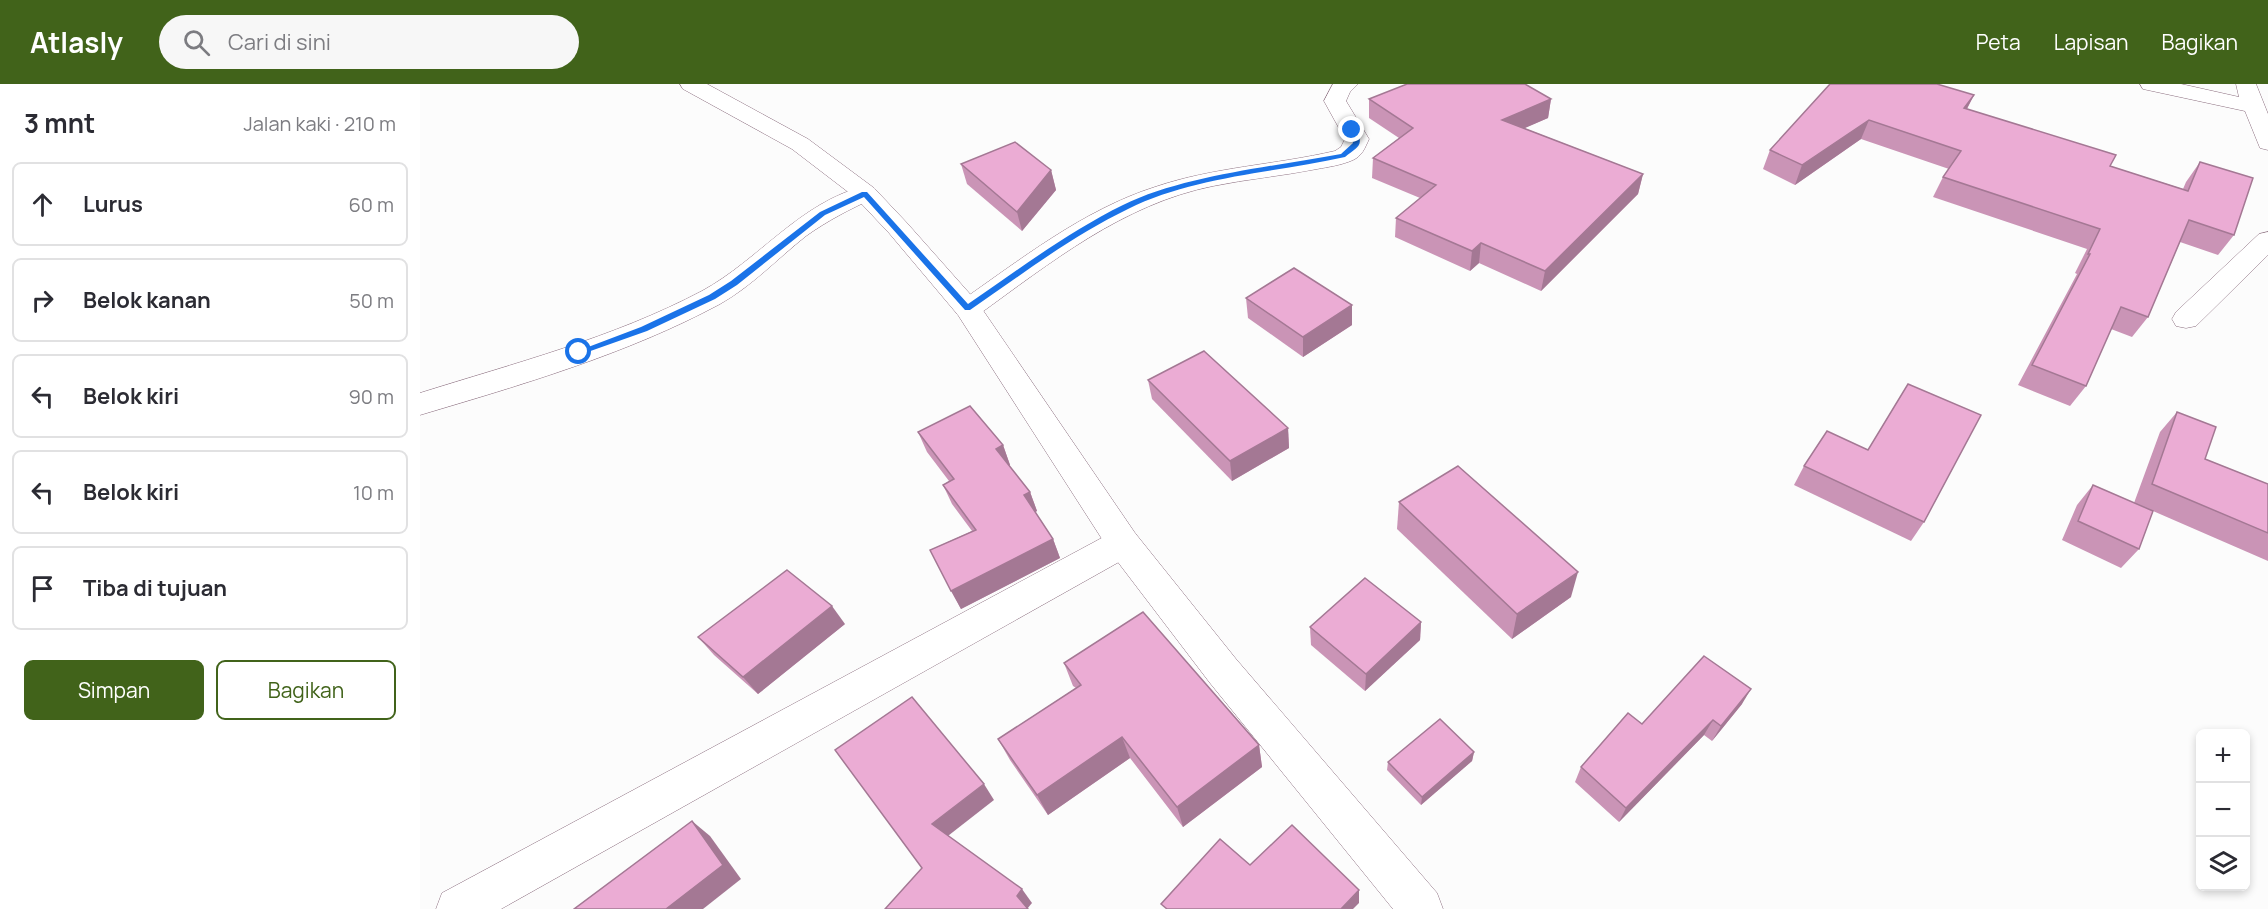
<!DOCTYPE html>
<html lang="id">
<head>
<meta charset="utf-8">
<style>
  :root { --surface:#fff; --page:#f7f7f7; --text:#2b2b33; --muted:#7c7c81; --line:#e1e1e2; --accent:#41631a }
  body { margin:0; font-family:Manrope,sans-serif; background:var(--page); color:var(--text) }
  .controls { position:absolute; right:18px; bottom:18px; display:grid; overflow:hidden; border-radius:9px; box-shadow:0 3px 9px #0003 }
  .controls button { width:54px; height:54px; display:grid; place-items:center; padding:0; border:0; border-bottom:2px solid var(--line); background:var(--surface); color:var(--text); font:30px sans-serif }
  .stop { position:absolute; width:18px; height:18px; margin:-14px; border:4px solid #1a73e8; border-radius:50%; background:#fff }
  .stop.end { background:#1a73e8; border-color:#fff; box-shadow:0 2px 6px #0008 }
  .list { margin:0; padding:0; list-style:none }
  h2 { display:flex; justify-content:space-between; align-items:center; height:78px; margin:0; padding:0 24px; font-size:26px }
  h2 small { font-size:20px; font-weight:400; color:var(--muted) }
  .list li { display:grid; grid-template-columns:39px 1fr auto; gap:18px; align-items:center; box-sizing:border-box; height:84px; margin:0 12px 12px; padding:0 12px; border:2px solid var(--line); border-radius:9px }
  .list b { display:block; font-size:22px; white-space:nowrap }
  .list em { font-size:20px; font-style:normal; color:var(--muted) }
  .actions { display:flex; gap:12px; padding:18px 24px }
  .actions a { flex:1; padding:14px 0; border:2px solid var(--accent); border-radius:9px; text-align:center; font-size:21px; color:var(--accent) }
  .actions .main { background:var(--accent); color:#fff }
  .icon { flex:none; width:33px; height:33px; fill:none; stroke:currentColor; stroke-width:2; stroke-linecap:round; stroke-linejoin:round }
  .map { position:relative; flex:none; width:1848px; height:825px; overflow:hidden }
  header { display:flex; align-items:center; gap:36px; box-sizing:border-box; height:84px; padding:0 30px; background:var(--accent); color:#fff }
  header strong { font-size:28px }
  nav { display:flex; gap:33px; margin-inline-start:auto; font-size:21px }
  .search { width:420px; height:54px; background:var(--page); display:flex; align-items:center; gap:15px; box-sizing:border-box; padding:0 21px; border-radius:33px; color:var(--muted); font-size:22px }
  main { display:flex }
  aside { flex:1; background:var(--surface) }
  .map>svg:first-child { display:block }
  .lines { fill:none; stroke-linecap:round; stroke-linejoin:round }
  .minor-casing { stroke:#8b6e7f; stroke-width:1 }
  .tertiary-casing { stroke:#8b6e7f; stroke-width:1 }
  .minor { fill:#fff; fill-rule:evenodd }
  .tertiary { fill:#fff; fill-rule:evenodd }
  .wall { fill:#ca94b6 }
  .shaded-wall { fill:#a47894 }
  .building { fill:#ebacd4; stroke:#a47894; stroke-width:1.5 }
  .route { fill:#1a73e8 }
</style>
</head>
<body>
<header>
<strong>Atlasly</strong>
<div class="search"><svg class="icon" aria-label="search" viewBox="0 0 24 24"><circle cx="10" cy="10" r="6"/><path d="M15 15l6 6"/></svg>Cari di sini</div>
<nav><a>Peta</a><a>Lapisan</a><a>Bagikan</a></nav>
</header>
<main>
<aside>
<h2>3 mnt<small>Jalan kaki · 210 m</small></h2>
<ul class="list">
<li><svg class="icon" aria-label="ahead" viewBox="0 0 24 24"><path d="M12 20V5M6 11l6-6 6 6"/></svg><div><b>Lurus</b></div><em>60 m</em></li>
<li><svg class="icon" aria-label="right" viewBox="0 0 24 24"><path d="M7 20v-9h11M14 6l5 5-5 5"/></svg><div><b>Belok kanan</b></div><em>50 m</em></li>
<li><svg class="icon" aria-label="left" viewBox="0 0 24 24"><path d="M17 20v-9H6M10 6l-5 5 5 5"/></svg><div><b>Belok kiri</b></div><em>90 m</em></li>
<li><svg class="icon" aria-label="left" viewBox="0 0 24 24"><path d="M17 20v-9H6M10 6l-5 5 5 5"/></svg><div><b>Belok kiri</b></div><em>10 m</em></li>
<li><svg class="icon" aria-label="arrive" viewBox="0 0 24 24"><path d="M6 21V4h12l-3 4 3 4H6"/></svg><div><b>Tiba di tujuan</b></div></li>
</ul>
<div class="actions"><a class="main">Simpan</a><a>Bagikan</a></div>
</aside>
<div class="map">
<svg width="1848" height="825" viewBox="0 0 1848 825">
  <rect width="100%" height="100%" fill="#fcfcfc"/>
  <g class="lines">
    <g class="minor-casing">
      <g id="minor">
        <path d="M 913,0 L 938,0 L 930,8 L 926,17 L 949,55 C 945,64 942,72 933,76 C 922,81 908,83 897,85 C 862,92 827,95 793,102 C 703,120 630,179 558,231 L 548,234 L 538,231 L 534,225 L 538,219 C 600,176 663,126 735,103 C 794,83 855,81 915,67 L 921,63 L 925,55 L 904,17 Z"/>
        <polygon points="1720,0 1761,0 1819,13 1816,0 1836,0 1848,30 1848,66 1840,64 1825,27 1723,5"/>
        <path d="M 445,102 L 454,104 L 457,109 L 454,114 C 430,125 407,137 386,152 C 357,175 332,202 300,220 C 207,270 101,301 0,331 L 0,309 C 95,279 193,254 282,207 C 339,176 380,118 445,102 Z"/>
        <polygon points="1848,148 1848,171 1776,242 1766,244 1756,242 1752,235 1756,228 1839,150"/>
        <polygon points="703,445 715,449 720,459 715,469 81,825 16,825 22,809 691,449"/>
      </g>
    </g>
    <g class="tertiary-casing">
      <polygon id="tertiary" points="260,0 287,0 388,55 454,104 487,139 558,219 715,449 816,575 1017,809 1023,825 973,825 790,599 691,469 538,231 469,149 436,114 372,65 263,5"/>
    </g>
    <use href="#minor" class="minor"/>
    <use href="#tertiary" class="tertiary"/>
  </g>
  <g class="wall">
    <polygon points="1410,0 1554,11 1547,25 1690,82 1763,105 1766,98 1780,78 1814,151 1798,171 1760,158 1728,233 1712,253 1691,245 1666,302 1650,322 1598,301 1657,190 1655,189 1667,165 1513,113 1523,93 1529,85 1441,55 1375,101 1343,85 1350,66"/>
    <polygon points="949,15 1131,15 1128,34 1104,44 1223,90 1218,110 1121,207 1059,179 1050,187 975,153 976,134 1000,114 952,94 953,74 979,54 949,34"/>
    <polygon points="541,80 631,86 636,106 602,147 547,100"/>
    <polygon points="826,214 932,221 932,241 883,273 828,234"/>
    <polygon points="728,296 868,344 869,364 812,397 732,315"/>
    <polygon points="1757,328 1785,375 1848,400 1848,477 1733,427 1719,465 1701,484 1642,456 1657,421 1673,401 1714,419 1740,348"/>
    <polygon points="498,348 583,361 590,381 589,382 610,408 617,427 615,428 633,455 640,474 541,525 510,466 552,447 532,420 523,401 529,397 507,368"/>
    <polygon points="1384,382 1504,438 1491,457 1374,401"/>
    <polygon points="979,418 1151,513 1092,555 977,445"/>
    <polygon points="1001,538 1000,556 945,607 891,561 890,543"/>
    <polygon points="425,540 338,610 294,571 278,553"/>
    <polygon points="644,579 839,661 842,683 763,743 710,674 628,731 590,676 578,655 656,604 653,602"/>
    <polygon points="1322,620 1292,657 1284,651 1199,738 1155,698 1161,683 1222,640"/>
    <polygon points="1054,668 1052,677 1001,721 967,686 968,678"/>
  </g>
  <g class="shaded-wall">
    <polygon points="1554,11 1544,30 1544,24"/>
    <polygon points="1131,15 1128,34 1080,55 1082,36"/>
    <polygon points="1449,36 1441,55 1375,101 1382,81"/>
    <polygon points="631,86 636,106 602,147 597,128"/>
    <polygon points="1223,90 1218,110 1121,207 1125,187"/>
    <polygon points="1061,159 1059,179 1050,187 1052,167"/>
    <polygon points="932,221 932,241 883,273 883,253"/>
    <polygon points="868,344 869,364 812,397 810,377"/>
    <polygon points="583,361 590,381 583,385 576,365"/>
    <polygon points="610,408 617,427 612,430 604,411"/>
    <polygon points="633,455 640,474 541,525 531,507"/>
    <polygon points="1158,488 1151,513 1092,555 1097,530"/>
    <polygon points="412,522 425,540 338,610 323,593"/>
    <polygon points="1001,538 1000,556 945,607 946,590"/>
    <polygon points="1331,605 1322,620 1292,657 1301,642"/>
    <polygon points="1293,636 1284,651 1199,738 1206,724"/>
    <polygon points="702,653 710,674 628,731 617,711"/>
    <polygon points="839,661 842,683 763,743 757,723"/>
    <polygon points="1054,668 1052,677 1001,721 1002,713"/>
    <polygon points="564,700 574,716 524,755 512,740"/>
    <polygon points="272,737 290,752 321,795 283,825 246,825"/>
    <polygon points="602,805 612,819 607,825 597,812"/>
    <polygon points="939,806 939,819 933,825 921,825"/>
  </g>
  <g class="building">
    <polygon points="987,0 1105,0 1131,15 1082,36 1223,90 1125,187 1061,159 1052,167 976,134 1016,101 953,74 993,44 949,15"/>
    <polygon points="1410,0 1517,0 1554,11 1544,24 1696,71 1690,82 1768,107 1780,78 1833,94 1814,151 1769,136 1728,233 1701,223 1666,302 1612,281 1670,170 1668,170 1680,145 1523,93 1541,67 1449,36 1382,81 1350,66"/>
    <polygon points="595,58 631,86 597,128 541,80"/>
    <polygon points="874,184 932,221 883,253 826,214"/>
    <polygon points="784,267 868,344 810,377 728,296"/>
    <polygon points="1488,300 1561,331 1504,438 1384,382 1407,347 1448,366"/>
    <polygon points="550,322 583,361 576,365 610,408 604,411 633,455 531,507 510,466 556,446 523,401 534,395 498,348"/>
    <polygon points="1757,328 1796,343 1785,375 1848,400 1848,449 1732,400"/>
    <polygon points="1038,382 1158,488 1097,530 979,418"/>
    <polygon points="1673,401 1733,427 1719,465 1658,437"/>
    <polygon points="367,486 412,522 323,593 278,553"/>
    <polygon points="945,494 1001,538 946,590 890,543"/>
    <polygon points="723,528 839,661 757,723 702,653 617,711 578,655 661,601 644,579"/>
    <polygon points="1284,572 1331,605 1301,642 1293,636 1206,724 1161,683 1208,629 1222,640"/>
    <polygon points="492,613 564,700 512,740 602,805 597,812 608,825 465,825 502,784 415,666"/>
    <polygon points="1020,635 1054,668 1002,713 968,678"/>
    <polygon points="272,737 303,781 246,825 154,825"/>
    <polygon points="872,741 939,806 921,825 747,825 741,820 800,755 830,781"/>
  </g>
  <path class="route" d="M 930,45 L 936,46 C 945,62 937,63 925,73 C 854,89 774,92 708,125 C 652,152 601,191 550,226 L 545,226 L 444,113 L 405,131 L 317,201 L 295,215 L 227,247 L 162,270 L 155,268 L 221,243 L 289,211 L 311,197 L 400,128 L 442,108 L 447,108 L 548,220 C 598,186 648,148 703,121 C 765,91 852,83 921,70 L 933,59 Z"/>
</svg>
<div class="controls">
<button>+</button>
<button>−</button>
<button><svg class="icon" aria-label="layers" viewBox="0 0 24 24"><path d="M12 4l9 5-9 5-9-5zM3 14l9 5 9-5"/></svg></button>
</div>
<div class="stop" style="left:159px;top:268px"></div>
<div class="stop end" style="left:932px;top:46px"></div>
</div>
</main>
</body>
</html>
